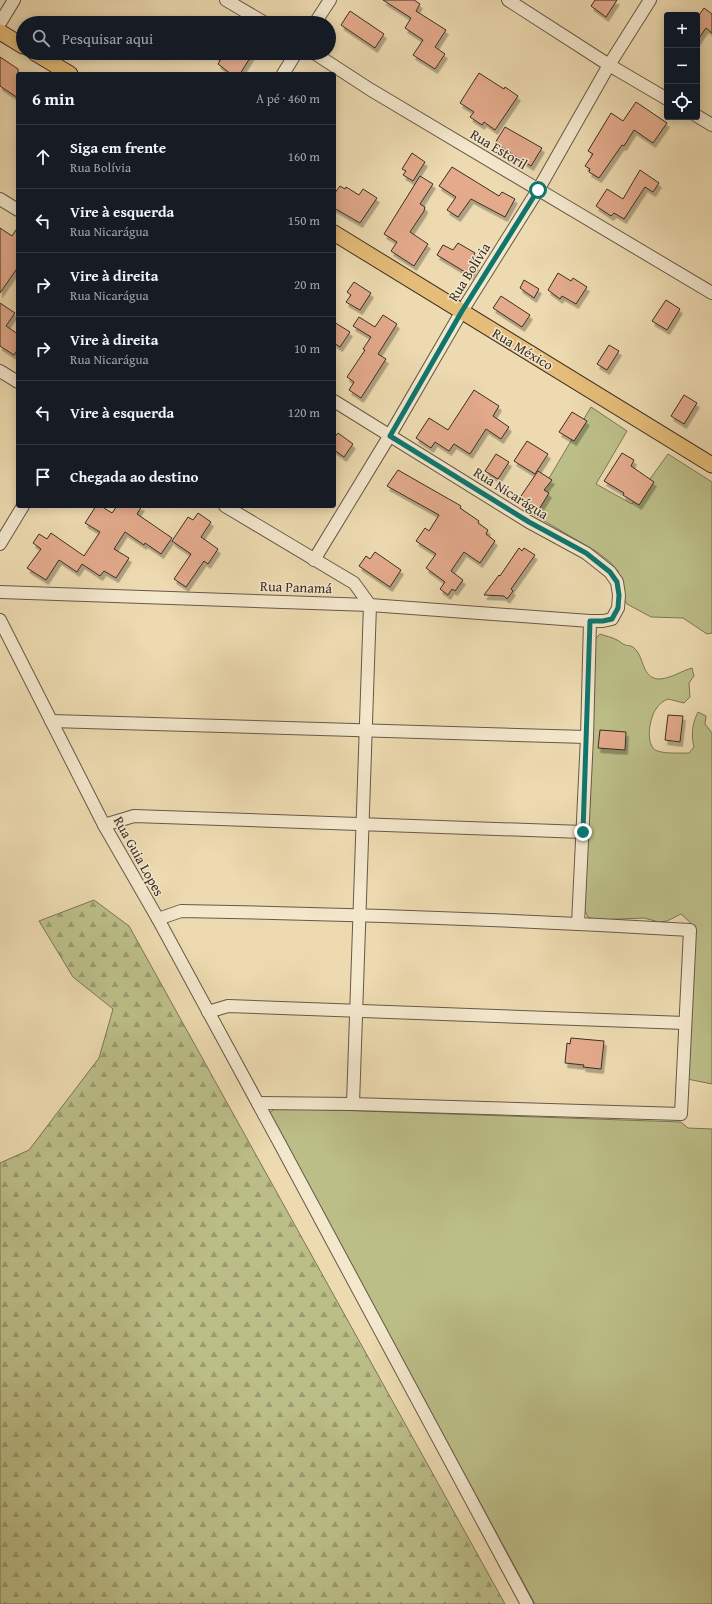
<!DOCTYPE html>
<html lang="pt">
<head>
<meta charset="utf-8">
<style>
  :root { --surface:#171b24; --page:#20242c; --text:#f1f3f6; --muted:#9ea1a6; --line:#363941 }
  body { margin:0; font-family:"Gentium Book Plus",serif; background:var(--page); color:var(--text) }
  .controls { position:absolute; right:12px; top:12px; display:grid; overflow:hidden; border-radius:4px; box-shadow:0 2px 10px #0003 }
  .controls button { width:36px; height:36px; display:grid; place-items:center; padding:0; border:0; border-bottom:1px solid var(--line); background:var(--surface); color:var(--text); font:20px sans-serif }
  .stop { position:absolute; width:12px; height:12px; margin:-9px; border:3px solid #0f766e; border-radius:50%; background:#fff }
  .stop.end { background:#0f766e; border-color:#fff; box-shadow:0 1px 4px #0008 }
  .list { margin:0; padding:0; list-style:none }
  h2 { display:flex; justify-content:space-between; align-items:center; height:52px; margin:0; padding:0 16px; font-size:17px }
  h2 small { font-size:13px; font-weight:400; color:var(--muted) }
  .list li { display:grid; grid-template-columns:26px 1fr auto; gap:12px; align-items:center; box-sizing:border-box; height:64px; padding:0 16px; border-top:1px solid var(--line) }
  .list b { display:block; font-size:15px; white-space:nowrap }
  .list p { margin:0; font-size:13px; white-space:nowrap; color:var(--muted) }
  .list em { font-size:13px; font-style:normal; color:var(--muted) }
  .icon { flex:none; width:22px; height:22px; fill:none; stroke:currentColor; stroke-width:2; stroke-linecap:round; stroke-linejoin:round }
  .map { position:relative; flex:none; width:712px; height:1604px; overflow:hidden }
  .search { position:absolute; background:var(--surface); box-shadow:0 2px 10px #0003; left:16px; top:16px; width:320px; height:44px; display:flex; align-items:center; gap:10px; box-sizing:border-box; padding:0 14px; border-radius:22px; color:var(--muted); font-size:15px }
  .panel { position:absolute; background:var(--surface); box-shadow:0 2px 10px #0003; left:16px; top:72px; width:320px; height:436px; border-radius:4px }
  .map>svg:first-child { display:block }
  .grass { fill:#bcbe88; stroke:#7b7656 }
  .forest { fill:url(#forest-firs); stroke:#7b7656 }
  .building { fill:#e3aa8c; stroke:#3a2e25; filter:url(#shadow) }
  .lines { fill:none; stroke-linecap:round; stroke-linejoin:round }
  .minor-casing { stroke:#675948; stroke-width:14 }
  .major-casing { stroke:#3a2e25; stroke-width:17 }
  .minor { stroke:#f3e7cc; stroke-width:12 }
  .major { stroke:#e6bd78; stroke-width:15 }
  .route { stroke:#0f766e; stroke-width:5 }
  .labels { text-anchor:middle; stroke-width:3; stroke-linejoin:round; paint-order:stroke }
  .street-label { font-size:14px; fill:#3a2e25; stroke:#f3e7cc }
</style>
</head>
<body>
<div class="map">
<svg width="712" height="1604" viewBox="0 0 712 1604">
  <defs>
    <pattern id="forest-firs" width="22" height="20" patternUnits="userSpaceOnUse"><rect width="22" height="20" fill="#bcbe88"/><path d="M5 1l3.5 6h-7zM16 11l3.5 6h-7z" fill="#9a9b6f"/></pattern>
    <filter id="shadow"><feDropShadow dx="2.5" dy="4.5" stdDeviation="0" flood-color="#0004"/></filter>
  </defs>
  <rect width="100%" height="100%" fill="#eddab0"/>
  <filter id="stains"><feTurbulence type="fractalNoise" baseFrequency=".005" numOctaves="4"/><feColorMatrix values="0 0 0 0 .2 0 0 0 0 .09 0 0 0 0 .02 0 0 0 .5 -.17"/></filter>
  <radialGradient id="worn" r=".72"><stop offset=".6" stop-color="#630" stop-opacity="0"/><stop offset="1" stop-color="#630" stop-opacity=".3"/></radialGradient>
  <g class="grass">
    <polygon points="591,407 627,431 596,484 632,504 668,454 712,482 712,633 707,634 683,618 651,617 627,604 623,597 618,571 610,562 597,552 529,512"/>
    <path d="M 600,634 C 605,636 612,637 617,640 C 620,641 622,644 625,645 C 629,646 631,645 634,648 C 645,657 641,679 660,679 C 672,678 681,671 692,668 L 694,676 L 689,683 L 690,697 L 684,703 L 668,699 C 663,701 659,704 656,709 C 650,717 645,742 655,750 C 662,754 681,753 689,753 L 694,747 C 691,735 692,724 698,712 L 706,716 L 705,724 L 712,733 L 712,1084 L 687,1079 L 694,926 L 681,914 L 667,921 L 659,922 L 644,918 L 596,920 L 588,917 L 584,909 L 593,641 Z"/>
    <polygon points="276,1108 681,1122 688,1128 712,1129 712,1604 535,1604 269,1113"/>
  </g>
  <polygon class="forest" points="94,900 129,926 505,1604 0,1604 0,1163 29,1150 99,1058 113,1009 73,977 39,921"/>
  <g class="building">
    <polygon points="383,0 414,0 420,4 416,11 446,30 435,47 445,54 435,69 413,55 423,40 405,28 411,18"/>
    <polygon points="595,0 617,0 606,17 591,6"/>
    <polygon points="704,8 712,14 712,33 706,28 697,41 697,18"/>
    <polygon points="350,11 384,34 375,48 341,25"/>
    <polygon points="211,53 253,53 240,74 231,74 218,64 221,59"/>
    <polygon points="0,57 18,69 18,98 0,86"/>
    <polygon points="479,73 504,89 505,87 518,96 495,130 484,122 482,125 470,117 474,112 460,103"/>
    <polygon points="636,102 667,123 653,143 634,130 624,146 622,145 599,178 589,172 590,169 585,166 593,154 588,151 611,113 623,121"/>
    <polygon points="505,127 542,148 531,166 495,143"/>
    <polygon points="412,153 425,162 413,181 403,175 406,171 402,169"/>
    <polygon points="452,167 499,196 502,192 515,199 505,217 471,199 458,217 447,210 456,197 439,186"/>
    <polygon points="640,170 659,183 653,192 645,187 624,219 614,213 611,216 596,206 607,189 623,199"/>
    <polygon points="420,176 433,184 420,204 425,207 424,211 410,232 428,244 414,266 391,251 397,242 384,234"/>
    <polygon points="340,186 345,189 346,187 359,195 363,189 377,198 360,223 334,208 334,194"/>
    <polygon points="18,227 18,267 0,293 0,228 12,236"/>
    <polygon points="458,243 475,253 471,261 476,265 470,275 437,255 443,245 453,250"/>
    <polygon points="558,273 571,281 573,278 587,287 576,304 562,296 560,299 548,290"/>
    <polygon points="524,280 539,289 534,298 520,288"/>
    <polygon points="354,282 371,293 360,310 346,302 351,295 347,292"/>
    <polygon points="501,296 530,315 522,327 493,308"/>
    <polygon points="666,300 680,309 667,330 652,321"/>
    <polygon points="0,303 15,313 6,326 18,334 18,349 14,355 0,346"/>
    <polygon points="383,315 397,324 378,354 386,359 361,398 349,390 354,382 347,377 365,350 363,349 371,337 353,326 359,317 375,327"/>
    <polygon points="334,322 350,332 340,347 334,343"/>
    <polygon points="609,345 619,351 607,370 597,364"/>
    <polygon points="474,390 499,406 493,416 509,427 501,439 486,429 470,454 454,444 449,451 435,442 431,448 416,438 429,418 448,430"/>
    <polygon points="684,395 697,403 684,424 671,416"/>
    <polygon points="572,412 587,421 574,441 559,432"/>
    <polygon points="338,433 353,444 344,457 334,450 334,438"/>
    <polygon points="527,441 548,454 535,474 514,461"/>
    <polygon points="622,453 634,460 631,466 654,482 639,505 623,495 624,493 604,481"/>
    <polygon points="496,454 509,462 498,479 485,471"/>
    <polygon points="398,470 461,506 460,508 479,521 478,523 488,530 486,534 495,541 480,563 464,552 451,571 463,580 455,591 452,589 448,595 440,589 445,582 426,568 436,554 416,541 425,528 429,531 439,515 387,486"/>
    <polygon points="538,471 552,480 544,490 549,493 538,511 519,499"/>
    <polygon points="96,506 101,506 112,513 117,506 142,506 137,514 172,538 161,554 145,543 144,545 125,532 114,549 129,558 116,578 104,571 100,576 82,564 77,572 59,560 46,580 27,568 41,549 33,543 39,534 47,539 51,533 84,556 100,532 85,523"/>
    <polygon points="198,513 211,522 201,537 218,549 208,564 204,561 186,587 174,579 191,554 172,541 188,517 193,520"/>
    <polygon points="519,548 522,551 524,548 535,555 511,589 513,591 507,599 504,596 484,595 499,575 500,576"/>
    <polygon points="375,552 401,570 390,587 359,566 366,556 370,559"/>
    <polygon points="668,715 683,716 680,742 665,740"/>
    <polygon points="600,730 626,732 625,750 598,748"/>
    <polygon points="571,1038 604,1041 601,1069 583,1067 584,1065 565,1063 567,1043 570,1044"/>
  </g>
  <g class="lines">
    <g class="minor-casing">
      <g id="minor">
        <polyline points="226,0 265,23"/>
        <polyline points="508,0 609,65 667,99"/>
        <polyline points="0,23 14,0"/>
        <polyline points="315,23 330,0"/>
        <polyline points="314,53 371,90 712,293"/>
        <polyline points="283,74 296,53"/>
        <polyline points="697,116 712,125"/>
        <polyline points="0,199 18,210"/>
        <polyline points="0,371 18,382"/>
        <polyline points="225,506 354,583 370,605 353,1104"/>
        <polyline points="0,544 23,506"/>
        <polyline points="314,560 390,435 462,311 538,190 609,65 650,0"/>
        <polyline points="0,592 370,605 590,621 603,621 612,619 618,608 619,595 617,582 610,572 586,553 529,522 334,401"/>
        <polyline points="0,620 104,825 158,919 280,1144 527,1604"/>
        <polyline points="51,721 587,737"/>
        <polyline points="104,825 134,816 583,832"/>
        <path d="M 158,919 L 181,911 C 351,914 520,920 690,930 L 681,1114 L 353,1104 L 258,1103"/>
        <polyline points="578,924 587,737 590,621"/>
        <polyline points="208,1012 228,1006 685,1023"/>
      </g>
    </g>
    <g class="major-casing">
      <g id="major">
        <polyline points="0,32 23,46"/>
        <polyline points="35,53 70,74"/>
        <polyline points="334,233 712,465"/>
      </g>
    </g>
    <use href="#minor" class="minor"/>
    <use href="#major" class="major"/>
  </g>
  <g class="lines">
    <polyline class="route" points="538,190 462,311 390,436 529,522 586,553 610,572 617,582 619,595 618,608 612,619 603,621 590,621 583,832"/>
  </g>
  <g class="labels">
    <g class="street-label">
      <text transform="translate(499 149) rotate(31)" y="5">Rua Estoril</text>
      <text transform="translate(469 272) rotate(-58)" y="5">Rua Bolívia</text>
      <text transform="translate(523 349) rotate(31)" y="5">Rua México</text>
      <text transform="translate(511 493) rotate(32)" y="5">Rua Nicarágua</text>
      <text transform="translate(296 587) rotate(2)" y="5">Rua Panamá</text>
      <text transform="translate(139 856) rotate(61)" y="5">Rua Guia Lopes</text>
    </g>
  </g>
  <rect width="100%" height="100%" filter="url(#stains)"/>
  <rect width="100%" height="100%" fill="url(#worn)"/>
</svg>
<div class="controls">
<button>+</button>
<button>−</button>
<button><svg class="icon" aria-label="locate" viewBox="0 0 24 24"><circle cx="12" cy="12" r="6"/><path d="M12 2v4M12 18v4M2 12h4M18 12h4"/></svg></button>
</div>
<div class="stop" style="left:538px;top:190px"></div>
<div class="stop end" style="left:583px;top:832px"></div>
<div class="search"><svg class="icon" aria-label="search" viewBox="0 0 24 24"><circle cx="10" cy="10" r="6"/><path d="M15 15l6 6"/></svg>Pesquisar aqui</div>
<section class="panel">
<h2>6 min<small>A pé · 460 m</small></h2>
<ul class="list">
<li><svg class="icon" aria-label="ahead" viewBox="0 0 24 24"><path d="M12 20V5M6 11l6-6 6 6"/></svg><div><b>Siga em frente</b><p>Rua Bolívia</p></div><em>160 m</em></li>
<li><svg class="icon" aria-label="left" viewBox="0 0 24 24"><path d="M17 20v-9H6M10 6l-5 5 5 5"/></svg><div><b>Vire à esquerda</b><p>Rua Nicarágua</p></div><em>150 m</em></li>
<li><svg class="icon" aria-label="right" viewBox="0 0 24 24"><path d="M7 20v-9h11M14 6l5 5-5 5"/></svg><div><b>Vire à direita</b><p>Rua Nicarágua</p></div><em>20 m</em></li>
<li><svg class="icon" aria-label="right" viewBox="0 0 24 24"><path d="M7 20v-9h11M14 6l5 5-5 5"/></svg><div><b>Vire à direita</b><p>Rua Nicarágua</p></div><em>10 m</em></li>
<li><svg class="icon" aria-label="left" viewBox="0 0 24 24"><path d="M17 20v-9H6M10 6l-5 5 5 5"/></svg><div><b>Vire à esquerda</b></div><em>120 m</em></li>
<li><svg class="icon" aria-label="arrive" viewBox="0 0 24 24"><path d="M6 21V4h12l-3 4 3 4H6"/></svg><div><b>Chegada ao destino</b></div></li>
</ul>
</section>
</div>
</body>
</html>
